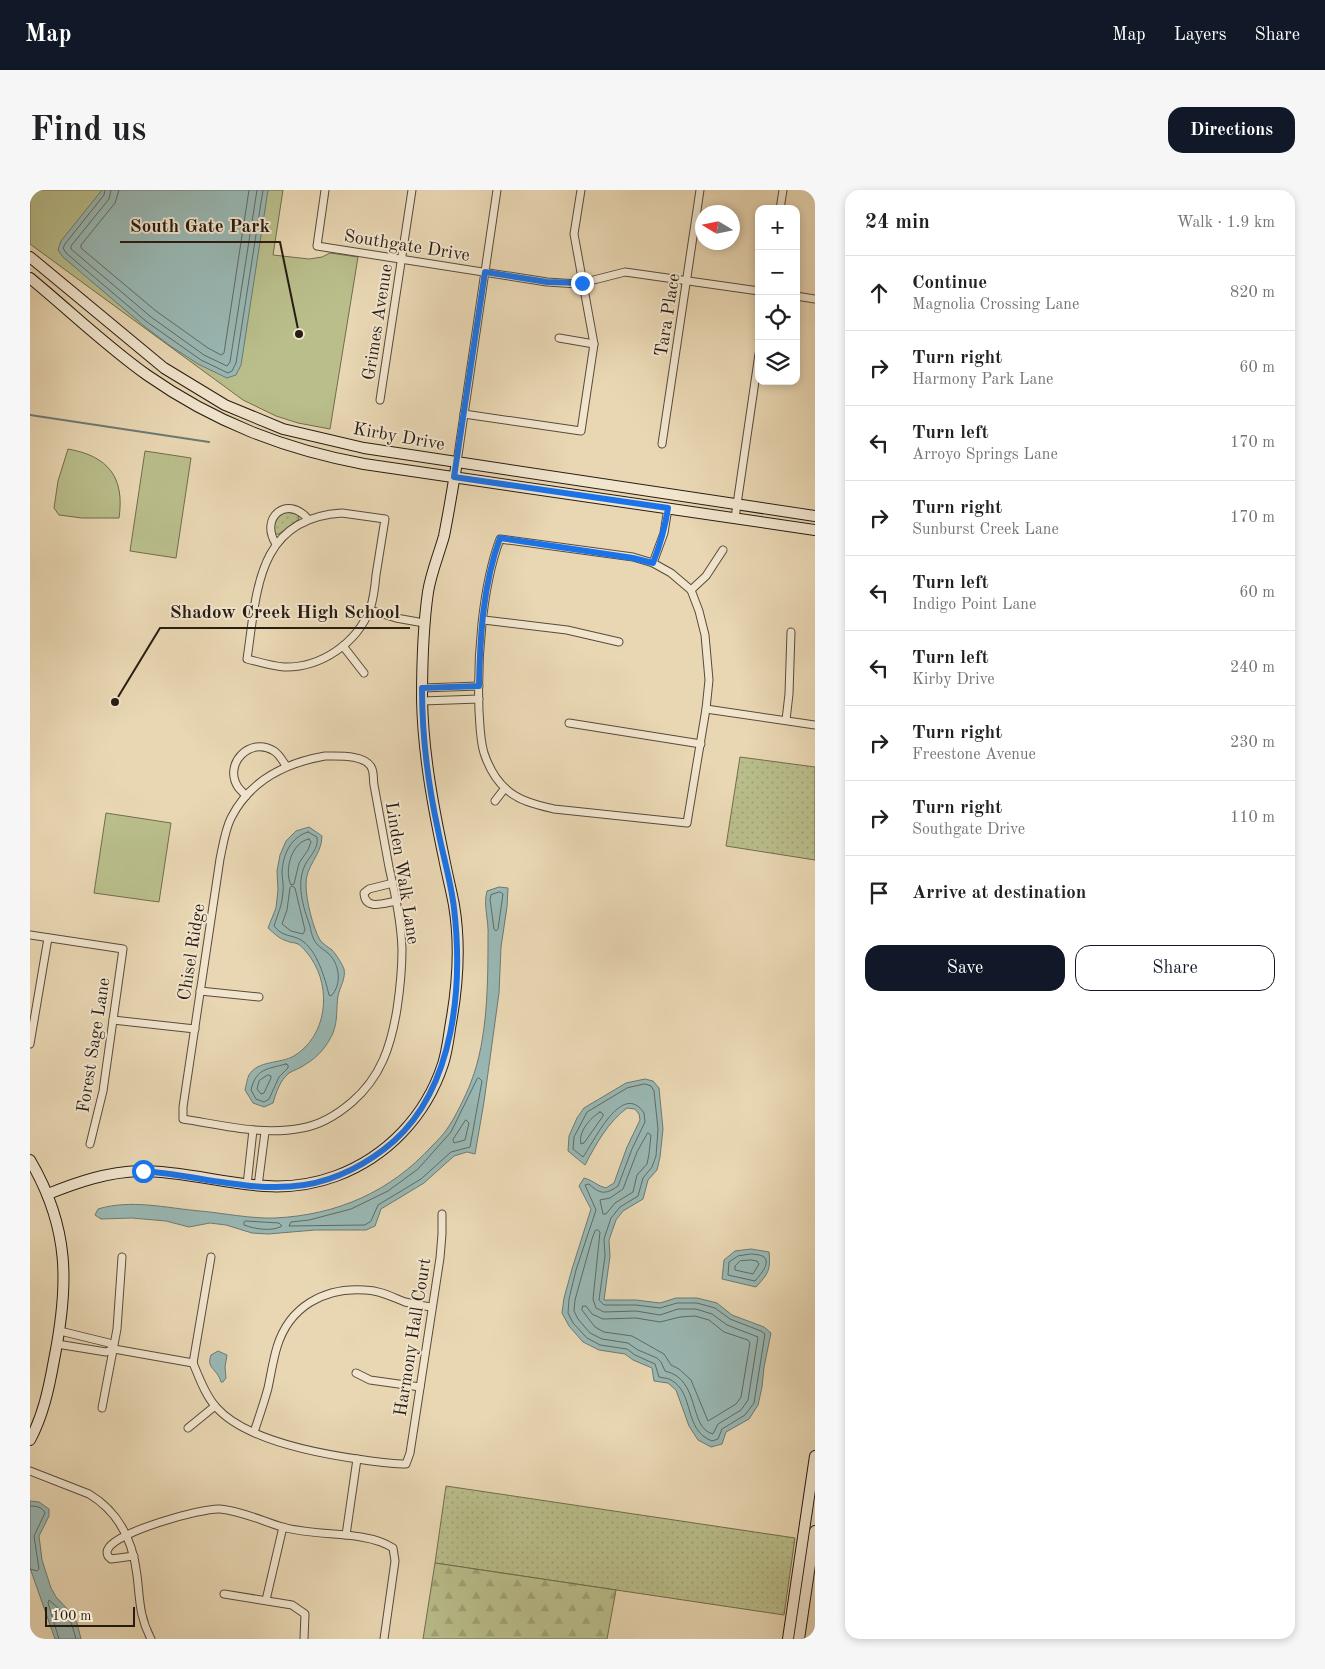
<!DOCTYPE html>
<html lang="en">
<head>
<meta charset="utf-8">
<style>
  :root { --surface:#fff; --page:#f6f6f6; --text:#202124; --muted:#757577; --line:#e0e0e0; --accent:#111827 }
  body { margin:0; font-family:"Old Standard TT",serif; background:var(--page); color:var(--text) }
  .controls { position:absolute; right:15px; top:15px; display:grid; overflow:hidden; border-radius:10px; box-shadow:0 2px 8px #0003 }
  .controls button { width:45px; height:45px; display:grid; place-items:center; padding:0; border:0; border-bottom:1px solid var(--line); background:var(--surface); color:var(--text); font:25px sans-serif }
  .compass { position:absolute; left:665px; top:15px; width:45px; height:45px; border-radius:50%; background:var(--surface); box-shadow:0 2px 8px #0003; rotate:280deg }
  .scale { position:absolute; left:15px; bottom:12px; width:90px; box-sizing:border-box; padding-left:5px; border:2px solid #271c13; border-top:0; font-size:14px; line-height:18px; white-space:nowrap; color:#271c13; -webkit-text-stroke:4px #f1e5ce; paint-order:stroke }
  .stop { position:absolute; width:15px; height:15px; margin:-11px; border:4px solid #1a73e8; border-radius:50%; background:#fff }
  .stop.end { background:#1a73e8; border-color:#fff; box-shadow:0 1px 5px #0008 }
  .list { margin:0; padding:0; list-style:none }
  h2 { display:flex; justify-content:space-between; align-items:center; height:65px; margin:0; padding:0 20px; font-size:21px }
  h2 small { font-size:16px; font-weight:400; color:var(--muted) }
  .list li { display:grid; grid-template-columns:32px 1fr auto; gap:15px; align-items:center; box-sizing:border-box; height:75px; padding:0 20px; border-top:1px solid var(--line) }
  .list b { display:block; font-size:19px; white-space:nowrap }
  .list p { margin:0; font-size:16px; white-space:nowrap; color:var(--muted) }
  .list em { font-size:16px; font-style:normal; color:var(--muted) }
  .actions { display:flex; gap:10px; padding:15px 20px }
  .actions a { flex:1; padding:11px 0; border:1px solid var(--accent); border-radius:15px; text-align:center; font-size:18px; color:var(--accent) }
  .actions .main { background:var(--accent); color:#fff }
  .icon { flex:none; width:28px; height:28px; fill:none; stroke:currentColor; stroke-width:2; stroke-linecap:round; stroke-linejoin:round }
  .map { position:relative; flex:none; width:785px; height:1449px; overflow:hidden; border-radius:15px }
  header { display:flex; align-items:center; gap:30px; box-sizing:border-box; height:70px; padding:0 25px; background:var(--accent); color:#fff }
  header strong { font-size:24px }
  nav { display:flex; gap:28px; margin-inline-start:auto; font-size:18px }
  .intro { display:flex; align-items:center; justify-content:space-between; box-sizing:border-box; height:120px; padding:0 30px }
  h1 { margin:0; font-size:35px }
  .button { padding:12px 22px; border-radius:15px; background:var(--accent); color:#fff; font-size:18px; font-weight:700 }
  main { display:flex; gap:30px; padding:0 30px }
  aside { flex:1; background:var(--surface); border-radius:15px; box-shadow:0 2px 8px #0003 }
  .map>svg:first-child { display:block }
  .grass { fill:url(#grass-dots); stroke:#706d4f }
  .forest { fill:url(#forest-firs); stroke:#706d4f }
  .park { fill:#b9be8b; stroke:#706d4f }
  .water { fill:#99b8b4; stroke:#6b7a74 }
  .lines { fill:none; stroke-linecap:round; stroke-linejoin:round }
  .shore { stroke:#606a64; stroke-width:1 }
  .stream { stroke:#6b7a74; stroke-width:2 }
  .street-casing { stroke:#584b3b; stroke-width:9 }
  .secondary-casing { stroke:#271c13; stroke-width:12 }
  .street { stroke:#f1e5ce; stroke-width:7 }
  .secondary { stroke:#f1e5ce; stroke-width:10 }
  .route { stroke:#1a73e8; stroke-width:6 }
  .labels { text-anchor:middle; stroke-width:4; stroke-linejoin:round; paint-order:stroke }
  .street-label { font-size:18px; fill:#271c13; stroke:#f1e5ce }
  .leader { fill:none; stroke:#271c13; stroke-width:2 }
  .callout-dot { fill:#271c13; stroke:#f1e5ce; stroke-width:2 }
  .callout-label { font-size:19px; text-anchor:middle; font-weight:bold; fill:#271c13; stroke:#f1e5ce; stroke-width:4; stroke-linejoin:round; paint-order:stroke }
</style>
</head>
<body>
<header>
<strong>Map</strong>
<nav><a>Map</a><a>Layers</a><a>Share</a></nav>
</header>
<div class="intro"><h1>Find us</h1><a class="button">Directions</a></div>
<main>
<div class="map">
<svg width="785" height="1449" viewBox="0 0 785 1449">
  <defs>
    <pattern id="grass-dots" width="8" height="8" patternUnits="userSpaceOnUse" patternTransform="scale(1.25)"><rect width="8" height="8" fill="#b9be8b"/><path d="M2 2h.1M6 6h.1" fill="none" stroke="#9fa377" stroke-width="1.8" stroke-linecap="round"/></pattern>
    <pattern id="forest-firs" width="22" height="20" patternUnits="userSpaceOnUse" patternTransform="scale(1.25)"><rect width="22" height="20" fill="#b9be8b"/><path d="M5 1l3.5 6h-7zM16 11l3.5 6h-7z" fill="#9fa377"/></pattern>
  </defs>
  <rect width="100%" height="100%" fill="#e9d7b3"/>
  <filter id="stains"><feTurbulence type="fractalNoise" baseFrequency=".004" numOctaves="4"/><feColorMatrix values="0 0 0 0 .2 0 0 0 0 .09 0 0 0 0 .02 0 0 0 .5 -.17"/></filter>
  <radialGradient id="worn" r=".72"><stop offset=".6" stop-color="#630" stop-opacity="0"/><stop offset="1" stop-color="#630" stop-opacity=".3"/></radialGradient>
  <g class="grass">
    <path d="M 255,322 L 268,324 L 269,329 L 249,344 L 245,344 C 241,334 248,327 255,322 Z"/>
    <polygon points="710,567 785,577 785,670 696,656"/>
    <polygon points="416,1296 765,1348 754,1425 405,1373"/>
  </g>
  <polygon class="forest" points="405,1373 586,1400 577,1449 393,1449"/>
  <g class="park">
    <polygon points="0,0 253,0 243,65 279,69 292,67 300,63 328,67 300,239 268,233 246,226 213,210 0,54"/>
    <path d="M 38,259 C 78,266 95,287 89,328 L 52,328 L 29,325 L 24,318 L 28,291 Z"/>
    <polygon points="115,261 161,268 146,368 100,361"/>
    <polygon points="76,623 141,633 129,712 64,703"/>
  </g>
  <g class="water">
    <polygon points="72,0 238,0 211,175 206,185 197,188 168,174 139,155 114,136 33,67 28,60 31,51"/>
    <path d="M 279,637 L 292,646 C 292,665 275,676 276,695 C 276,710 283,738 290,750 C 293,754 298,757 302,760 C 306,764 312,774 314,779 C 316,788 310,797 308,806 C 306,819 308,830 303,843 C 297,856 288,867 276,874 C 271,878 264,880 259,883 C 250,890 246,903 243,913 L 234,917 L 223,913 L 215,900 C 216,896 217,889 219,885 C 228,870 250,874 264,866 C 297,846 302,799 281,768 C 278,764 272,756 268,754 C 264,752 260,753 257,751 C 249,749 244,743 238,738 L 246,718 L 248,700 L 247,681 L 250,665 L 256,651 L 266,641 Z"/>
    <path d="M 469,697 L 478,698 L 477,717 L 471,757 L 469,803 L 454,912 L 445,964 L 437,962 L 424,966 L 394,993 L 351,1019 L 345,1036 L 336,1040 L 285,1040 L 238,1044 L 222,1043 L 196,1035 L 180,1033 L 159,1037 L 136,1031 L 102,1028 L 71,1029 L 65,1025 L 68,1019 C 101,1009 136,1018 170,1021 C 192,1023 223,1029 245,1028 C 307,1025 360,1002 402,956 C 407,951 413,945 417,939 C 425,928 436,905 441,892 C 458,849 458,791 458,746 C 459,731 453,715 457,701 Z"/>
    <path d="M 615,889 L 623,891 L 629,898 L 633,939 L 630,967 L 627,980 L 618,990 L 613,1009 L 593,1021 L 586,1030 L 579,1050 L 580,1066 L 574,1110 L 606,1110 L 630,1113 L 646,1108 L 667,1108 L 687,1113 L 702,1125 L 734,1137 L 741,1143 L 734,1177 L 732,1197 L 728,1215 L 719,1229 L 696,1242 L 692,1254 L 681,1257 L 668,1250 L 659,1236 L 646,1200 L 638,1193 L 624,1191 L 622,1178 L 603,1170 L 595,1164 L 569,1160 L 553,1152 L 539,1136 L 532,1123 L 534,1108 L 542,1079 L 561,1019 L 549,996 L 554,988 C 563,990 567,996 576,998 L 584,993 L 597,957 L 610,930 L 609,924 L 605,919 L 597,918 C 578,932 566,954 555,975 L 538,961 L 539,946 L 547,928 L 554,918 L 596,893 Z"/>
    <path d="M 721,1059 L 739,1062 C 741,1080 738,1084 726,1097 L 692,1089 L 694,1070 L 705,1061 Z"/>
    <path d="M 188,1161 L 197,1165 L 195,1177 L 196,1188 L 193,1192 L 191,1192 C 187,1178 176,1179 181,1165 Z"/>
    <polygon points="0,1311 9,1312 19,1319 19,1326 9,1346 12,1370 21,1398 26,1407 42,1424 47,1433 51,1449 25,1449 0,1378"/>
  </g>
  <g class="lines">
    <g class="shore">
      <polyline points="75,0 74,5 35,54 33,58 36,63 117,132 171,170 198,183 202,181 206,173 233,0"/>
      <polyline points="81,0 79,9 41,56 41,59 121,127 174,165 197,176 200,172 227,0"/>
      <polyline points="89,0 85,13 51,55 51,58 126,121 178,158 191,165 194,163 219,0"/>
      <path d="M 278,642 L 287,647 C 289,659 280,665 275,675 C 266,694 273,717 280,736 C 281,742 283,750 287,754 C 290,758 295,760 299,764 C 310,775 312,795 301,806 L 299,805 C 295,788 287,760 271,750 C 261,744 254,748 244,736 C 248,723 252,716 253,702 C 254,695 252,688 252,682 C 253,664 261,647 278,642 Z"/>
      <path d="M 279,649 L 281,652 L 278,660 L 269,673 L 264,694 L 261,695 C 254,681 261,652 279,649 Z"/>
      <polygon points="262,696 265,698 275,740 273,744 261,741 252,734 257,720 260,698"/>
      <polygon points="470,702 473,704 468,739 466,741 464,739 460,709 461,705"/>
      <path d="M 256,874 L 258,875 L 258,878 L 249,887 L 239,909 L 234,912 L 226,909 L 221,900 C 226,878 238,879 256,874 Z"/>
      <polygon points="238,885 241,886 241,888 234,903 231,904 227,899 229,891"/>
      <polygon points="449,888 452,891 440,957 421,962 391,989 348,1015 341,1031 335,1035 259,1036 261,1032 279,1030 321,1019 358,1001 388,979 421,942 447,889"/>
      <path d="M 615,894 L 621,896 L 624,901 L 628,939 L 626,966 L 622,977 L 613,988 L 608,1006 L 590,1017 L 581,1028 L 574,1049 L 575,1066 L 569,1110 L 574,1115 L 606,1115 L 630,1118 L 647,1113 L 667,1113 L 685,1118 L 700,1129 L 731,1141 L 735,1144 L 724,1213 L 715,1225 L 692,1239 L 688,1249 L 682,1251 C 653,1240 665,1203 641,1190 C 638,1188 633,1188 629,1187 L 625,1174 L 605,1165 L 597,1159 L 570,1155 L 557,1148 L 543,1133 L 538,1123 L 539,1109 L 546,1080 L 566,1020 L 555,995 L 559,994 C 570,1004 575,1005 588,996 L 602,959 L 615,932 L 614,923 C 592,890 564,952 553,967 L 543,959 L 544,947 L 557,922 L 597,898 Z"/>
      <path d="M 570,922 L 573,924 L 573,926 L 554,953 L 551,954 C 548,942 560,928 570,922 Z"/>
      <polygon points="436,930 439,933 435,950 424,953 423,950"/>
      <polygon points="618,943 621,945 619,964 617,974 607,985 603,1002 585,1013 576,1024 573,1024 570,1010 580,1008 593,999 607,962"/>
      <path d="M 216,1031 L 249,1033 L 252,1036 C 242,1042 225,1039 214,1035 L 214,1032 Z"/>
      <path d="M 568,1040 L 570,1042 L 563,1109 L 566,1118 L 574,1122 L 606,1121 L 630,1125 L 648,1119 L 666,1119 L 682,1124 L 697,1135 L 728,1147 L 718,1210 L 711,1220 L 688,1234 L 683,1244 C 658,1238 671,1189 635,1181 L 631,1172 L 627,1168 L 608,1160 L 598,1153 L 572,1149 L 560,1143 L 548,1129 L 544,1121 L 545,1110 L 562,1049 L 565,1041 Z"/>
      <path d="M 721,1064 C 724,1064 732,1065 734,1067 C 741,1074 729,1086 725,1091 L 698,1085 L 699,1072 L 708,1066 Z"/>
      <polygon points="721,1070 727,1071 729,1074 723,1084 705,1080 705,1076 710,1071"/>
      <polygon points="553,1116 556,1116 562,1124 573,1129 606,1128 630,1132 650,1127 665,1126 679,1130 694,1142 718,1150 720,1153 711,1207 706,1214 678,1231 661,1190 649,1179 641,1175 634,1164 602,1146 574,1142 565,1137 552,1120"/>
      <path d="M 0,1316 C 6,1316 13,1317 15,1323 L 4,1346 L 9,1379 L 7,1381 L 0,1379"/>
      <polyline points="29,1449 18,1413 19,1410 38,1427 42,1435 46,1449"/>
    </g>
    <polyline class="stream" points="0,225 179,252"/>
    <g class="street-casing">
      <g id="street">
        <polyline points="295,0 287,56 517,92 548,94 595,82 729,101"/>
        <polyline points="750,19 753,0"/>
        <polyline points="766,106 785,109"/>
        <polyline points="529,148 564,154"/>
        <polyline points="350,210 382,0"/>
        <polyline points="434,224 551,241 564,154 544,44 551,0"/>
        <polyline points="632,254 670,0"/>
        <polyline points="427,272 467,0"/>
        <path d="M 312,323 L 355,329 C 352,348 349,366 346,385 C 345,396 344,408 340,419 C 327,453 291,478 254,477 C 241,476 229,472 217,469 C 227,403 226,328 312,323 Z"/>
        <polyline points="705,328 729,164"/>
        <path d="M 470,349 L 603,367 L 623,373 L 641,383 L 661,400 L 669,421 L 675,445 L 679,490 L 676,519 L 657,633 L 524,619 C 507,615 489,611 476,599 C 466,590 458,575 454,563 C 450,550 450,535 449,521 C 447,469 452,397 470,349 Z"/>
        <path d="M 246,354 C 229,328 257,304 278,329"/>
        <polyline points="623,373 634,343 638,318"/>
        <polyline points="661,400 676,386 693,360"/>
        <polyline points="340,420 366,428 394,433"/>
        <polyline points="454,430 537,440 589,452"/>
        <polyline points="313,456 334,483"/>
        <polyline points="392,498 449,496"/>
        <polyline points="392,511 449,509"/>
        <polyline points="676,519 785,535"/>
        <polyline points="756,530 759,504 761,442"/>
        <polyline points="539,533 671,554"/>
        <path d="M 295,566 C 307,566 337,564 342,579 C 344,584 343,590 344,595 C 349,623 354,650 359,677 C 365,704 371,731 372,759 C 372,779 370,799 367,819 C 361,856 351,887 322,912 C 308,924 290,935 272,938 C 232,946 192,935 153,929 L 153,917 L 190,669 C 193,655 195,640 201,628 C 220,590 255,573 295,566 Z"/>
        <path d="M 216,606 C 214,603 210,600 208,597 C 193,574 220,546 244,561 C 249,564 253,571 256,576"/>
        <polyline points="465,611 475,598"/>
        <path d="M 363,693 L 339,699 L 334,703 C 335,721 354,713 367,711"/>
        <polyline points="0,745 93,759 73,901 60,954"/>
        <polyline points="170,801 229,807"/>
        <polyline points="83,830 165,839"/>
        <polyline points="0,854 18,748"/>
        <polyline points="217,995 223,940"/>
        <polyline points="228,996 235,942"/>
        <polyline points="30,1141 79,1153 84,1159"/>
        <polyline points="27,1154 76,1162 84,1159 163,1173"/>
        <path d="M 163,1173 C 169,1187 175,1205 186,1217 C 216,1251 290,1264 334,1270 C 348,1272 362,1274 376,1274 L 380,1263 L 410,1068 L 412,1044 L 412,1024"/>
        <polyline points="163,1173 181,1067"/>
        <polyline points="326,1183 340,1190 390,1197"/>
        <polyline points="72,1218 87,1139 92,1067"/>
        <polyline points="158,1238 185,1216"/>
        <path d="M 224,1242 C 229,1227 234,1213 238,1198 C 241,1184 243,1170 247,1157 C 259,1117 294,1097 335,1100 C 349,1100 362,1107 375,1112 C 384,1114 393,1116 401,1117"/>
        <path d="M 0,1281 L 59,1304 C 89,1322 103,1351 107,1385 C 110,1410 109,1426 121,1449"/>
        <polyline points="316,1345 327,1269"/>
        <path d="M 104,1366 L 81,1369 L 78,1366 C 77,1363 76,1362 78,1359 C 86,1342 171,1318 190,1319 C 212,1321 232,1331 252,1337 C 278,1344 305,1343 331,1347 C 343,1349 354,1352 363,1358 L 365,1371 L 354,1449"/>
        <polyline points="194,1404 262,1415 275,1424 274,1449"/>
        <polyline points="236,1410 253,1337"/>
      </g>
    </g>
    <g class="secondary-casing">
      <g id="secondary">
        <polyline points="0,67 134,178 195,215 253,239 334,258 785,326"/>
        <path d="M 0,88 C 39,120 76,156 117,185 C 184,232 254,259 334,274 L 785,340"/>
        <path d="M 0,970 C 40,1038 39,1095 24,1170 C 19,1198 13,1226 0,1250"/>
        <path d="M 18,1004 C 48,992 77,982 110,981 C 179,981 236,1012 306,986 C 357,967 396,926 413,874 C 418,859 419,842 422,827 C 428,791 430,751 424,715 C 421,699 417,684 414,668 C 403,616 393,563 392,509 C 392,474 393,437 398,402 C 401,383 409,364 414,346 C 419,321 423,296 427,272"/>
        <polyline points="758,1449 785,1266"/>
        <polyline points="769,1449 785,1341"/>
      </g>
    </g>
    <use href="#street" class="street"/>
    <use href="#secondary" class="secondary"/>
  </g>
  <g class="lines">
    <path class="route" d="M 113,981 C 166,985 220,1003 274,995 C 307,990 339,973 364,951 C 425,896 433,795 424,718 C 421,692 413,666 408,640 C 398,594 392,546 392,498 L 449,496 C 450,447 453,394 470,348 L 603,368 L 623,373 C 630,355 635,338 638,318 L 424,287 L 455,82 L 517,92 L 552,93"/>
  </g>
  <g class="labels">
    <g class="street-label">
      <text transform="translate(377 55) rotate(9)" y="6">Southgate Drive</text>
      <text transform="translate(637 125) rotate(-81)" y="6">Tara Place</text>
      <text transform="translate(347 132) rotate(-81)" y="6">Grimes Avenue</text>
      <text transform="translate(369 246) rotate(10)" y="6">Kirby Drive</text>
      <text transform="translate(373 683) rotate(81)" y="6">Linden Walk Lane</text>
      <text transform="translate(161 762) rotate(-81)" y="6">Chisel Ridge</text>
      <text transform="translate(63 855) rotate(-81)" y="6">Forest Sage Lane</text>
      <text transform="translate(382 1147) rotate(-81)" y="6">Harmony Hall Court</text>
    </g>
  </g>
  <path class="leader" d="M269 144L250 52H90M85 512L130 438H380"/>
  <g class="callout-dot">
    <circle cx="269" cy="144" r="5"/>
    <circle cx="85" cy="512" r="5"/>
  </g>
  <g class="callout-label">
    <text x="170" y="42">South Gate Park</text>
    <text x="255" y="428">Shadow Creek High School</text>
  </g>
  <rect width="100%" height="100%" filter="url(#stains)"/>
  <rect width="100%" height="100%" fill="url(#worn)"/>
</svg>
<div class="controls">
<button>+</button>
<button>−</button>
<button><svg class="icon" aria-label="locate" viewBox="0 0 24 24"><circle cx="12" cy="12" r="6"/><path d="M12 2v4M12 18v4M2 12h4M18 12h4"/></svg></button>
<button><svg class="icon" aria-label="layers" viewBox="0 0 24 24"><path d="M12 4l9 5-9 5-9-5zM3 14l9 5 9-5"/></svg></button>
</div>
<svg class="compass" viewBox="-18 -18 36 36"><path d="M0-13l5 13h-10z" fill="#e53935"/><path d="M0 13l5-13h-10z" fill="#757577"/></svg>
<div class="scale">100 m</div>
<div class="stop" style="left:113px;top:981px"></div>
<div class="stop end" style="left:552px;top:93px"></div>
</div>
<aside>
<h2>24 min<small>Walk · 1.9 km</small></h2>
<ul class="list">
<li><svg class="icon" aria-label="ahead" viewBox="0 0 24 24"><path d="M12 20V5M6 11l6-6 6 6"/></svg><div><b>Continue</b><p>Magnolia Crossing Lane</p></div><em>820 m</em></li>
<li><svg class="icon" aria-label="right" viewBox="0 0 24 24"><path d="M7 20v-9h11M14 6l5 5-5 5"/></svg><div><b>Turn right</b><p>Harmony Park Lane</p></div><em>60 m</em></li>
<li><svg class="icon" aria-label="left" viewBox="0 0 24 24"><path d="M17 20v-9H6M10 6l-5 5 5 5"/></svg><div><b>Turn left</b><p>Arroyo Springs Lane</p></div><em>170 m</em></li>
<li><svg class="icon" aria-label="right" viewBox="0 0 24 24"><path d="M7 20v-9h11M14 6l5 5-5 5"/></svg><div><b>Turn right</b><p>Sunburst Creek Lane</p></div><em>170 m</em></li>
<li><svg class="icon" aria-label="left" viewBox="0 0 24 24"><path d="M17 20v-9H6M10 6l-5 5 5 5"/></svg><div><b>Turn left</b><p>Indigo Point Lane</p></div><em>60 m</em></li>
<li><svg class="icon" aria-label="left" viewBox="0 0 24 24"><path d="M17 20v-9H6M10 6l-5 5 5 5"/></svg><div><b>Turn left</b><p>Kirby Drive</p></div><em>240 m</em></li>
<li><svg class="icon" aria-label="right" viewBox="0 0 24 24"><path d="M7 20v-9h11M14 6l5 5-5 5"/></svg><div><b>Turn right</b><p>Freestone Avenue</p></div><em>230 m</em></li>
<li><svg class="icon" aria-label="right" viewBox="0 0 24 24"><path d="M7 20v-9h11M14 6l5 5-5 5"/></svg><div><b>Turn right</b><p>Southgate Drive</p></div><em>110 m</em></li>
<li><svg class="icon" aria-label="arrive" viewBox="0 0 24 24"><path d="M6 21V4h12l-3 4 3 4H6"/></svg><div><b>Arrive at destination</b></div></li>
</ul>
<div class="actions"><a class="main">Save</a><a>Share</a></div>
</aside>
</main>
</body>
</html>
